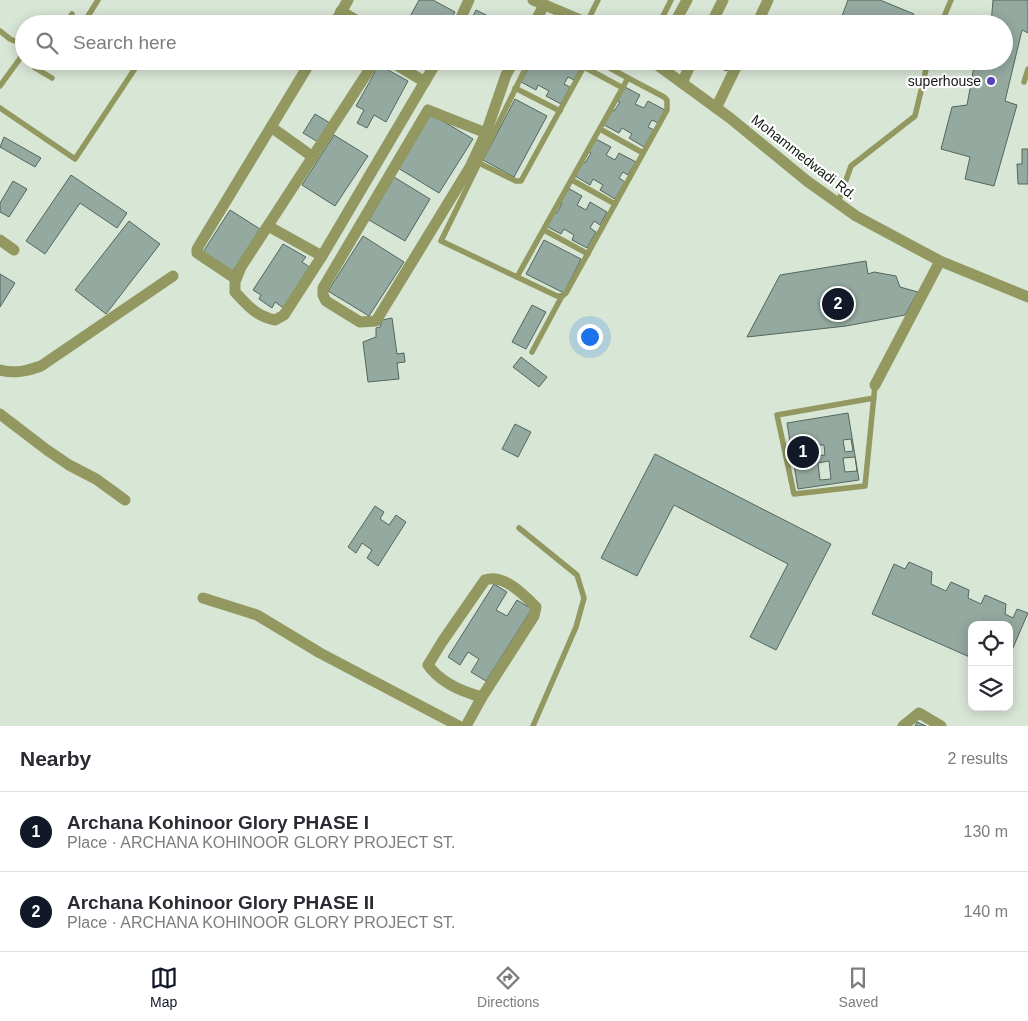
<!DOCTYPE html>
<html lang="en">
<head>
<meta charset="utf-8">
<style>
  :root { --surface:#fff; --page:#f2f2f3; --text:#2b2b33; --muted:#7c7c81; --line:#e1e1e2; --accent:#111827 }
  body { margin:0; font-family:Helvetica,sans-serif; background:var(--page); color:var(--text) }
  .controls { position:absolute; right:15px; bottom:15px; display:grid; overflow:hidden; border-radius:10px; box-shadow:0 2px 12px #0003 }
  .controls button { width:45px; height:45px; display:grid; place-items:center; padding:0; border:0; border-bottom:1px solid var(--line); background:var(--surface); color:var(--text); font:25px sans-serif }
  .you { position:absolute; left:589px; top:336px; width:18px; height:18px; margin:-12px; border:4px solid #fff; border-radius:50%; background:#1a73e8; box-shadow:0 0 0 8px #1a73e833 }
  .badge { display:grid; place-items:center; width:32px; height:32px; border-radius:50%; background:var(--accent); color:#fff; font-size:16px; font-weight:700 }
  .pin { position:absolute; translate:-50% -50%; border:2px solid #fff; box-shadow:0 1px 5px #0006 }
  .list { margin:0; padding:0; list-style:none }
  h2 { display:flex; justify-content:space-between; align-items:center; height:65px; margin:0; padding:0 20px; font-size:21px }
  h2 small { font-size:16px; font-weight:400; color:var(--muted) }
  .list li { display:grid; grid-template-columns:32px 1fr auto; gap:15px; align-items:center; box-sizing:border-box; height:80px; padding:0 20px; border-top:1px solid var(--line) }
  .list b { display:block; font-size:19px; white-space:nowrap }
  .list p { margin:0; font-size:16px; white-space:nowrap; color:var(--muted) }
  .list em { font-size:16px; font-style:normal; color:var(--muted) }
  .icon { flex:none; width:28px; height:28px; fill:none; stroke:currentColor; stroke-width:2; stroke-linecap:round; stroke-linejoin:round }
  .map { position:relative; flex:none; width:1028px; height:726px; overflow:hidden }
  .search { position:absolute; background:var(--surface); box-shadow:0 2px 12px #0003; left:15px; right:15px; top:15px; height:55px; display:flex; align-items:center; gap:12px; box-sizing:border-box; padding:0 18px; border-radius:28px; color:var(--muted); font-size:19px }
  .sheet { height:225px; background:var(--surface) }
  nav { display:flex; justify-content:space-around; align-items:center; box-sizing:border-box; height:70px; border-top:1px solid var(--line); background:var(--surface); font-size:14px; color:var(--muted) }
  nav a { display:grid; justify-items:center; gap:2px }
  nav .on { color:var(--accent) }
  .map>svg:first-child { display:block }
  .building { fill:#94a9a0; stroke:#53675f; fill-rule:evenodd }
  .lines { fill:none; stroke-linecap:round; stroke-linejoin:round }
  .lane { stroke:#929860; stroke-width:5.5 }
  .street { stroke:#929860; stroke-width:11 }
  .poi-dot { fill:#5644bc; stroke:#fff; stroke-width:2 }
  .labels { text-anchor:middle; stroke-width:4.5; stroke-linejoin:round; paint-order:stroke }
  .poi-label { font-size:14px; fill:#141913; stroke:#fff; text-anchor:end }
  .street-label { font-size:14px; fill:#141913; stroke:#fff }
</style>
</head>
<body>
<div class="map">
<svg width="1028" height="726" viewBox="0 0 1028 726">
  <rect width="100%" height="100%" fill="#d8e6d6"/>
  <g class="building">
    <polygon points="419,0 433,0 455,12 448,24 406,24"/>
    <polygon points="848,0 880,0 914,14 910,24 839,24"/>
    <polygon points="993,0 1028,0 1028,33 1022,30 1005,101 1017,105 994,186 965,179 970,157 941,149 952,107 967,105 975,61 1004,61 1004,24 991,24"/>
    <polygon points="476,10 504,24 469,24"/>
    <polygon points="954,17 981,24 952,24"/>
    <polygon points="535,61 553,61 561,66 563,61 570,61 581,67 574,80 568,77 564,84 570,87 561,104 546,96 549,91 538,85 536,90 521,82 529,67 531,69"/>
    <polygon points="709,61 731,61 727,71 708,64"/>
    <polygon points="379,65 408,81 386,122 374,115 367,128 357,123 364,110 356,106"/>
    <polygon points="625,87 640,95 635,104 644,108 648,101 665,110 658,123 652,120 648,127 654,130 644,147 629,138 632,134 622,128 619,133 604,125 612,110 614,111 620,102 617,101"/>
    <polygon points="515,99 547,116 514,177 483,160"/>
    <polygon points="315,114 330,123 318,142 303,133"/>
    <polygon points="431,114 473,139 439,193 398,168"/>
    <polygon points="334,135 368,156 335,206 302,185"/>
    <polygon points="4,137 41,158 35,167 0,147"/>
    <polygon points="596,139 611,147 606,155 615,160 619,153 636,162 628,175 623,172 619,178 625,182 615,199 600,190 603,185 593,179 590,185 575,176 583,162 585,163 591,153 588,152"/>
    <polygon points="1022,149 1028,149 1028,184 1018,184 1017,164 1022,164"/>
    <polygon points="71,175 127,213 117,228 80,203 45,254 26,241"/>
    <polygon points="394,177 430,199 405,241 369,220"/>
    <polygon points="13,181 27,189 9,217 0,212 0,203"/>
    <polygon points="568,188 582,196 577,205 586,210 590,202 607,212 600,225 594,221 590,228 596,232 587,248 572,240 574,235 564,229 561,234 546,226 554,212 557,213 562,203 560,202"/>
    <polygon points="230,210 260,229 233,271 203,252"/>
    <polygon points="129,221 160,244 106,314 75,290"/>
    <polygon points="363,236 404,262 369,316 328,291"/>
    <polygon points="544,240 581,259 564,293 526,274"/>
    <polygon points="283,244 306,257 302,262 311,268 285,309 275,302 272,308 259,299 261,295 253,290"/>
    <polygon points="866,261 868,274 874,272 896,276 900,287 918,292 905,315 846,326 747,337 780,275"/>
    <polygon points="0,274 15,283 0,307"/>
    <polygon points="532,305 546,312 526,349 512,342"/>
    <polygon points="392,318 397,354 404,353 405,362 397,363 399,379 368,382 363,342 376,337 376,328 380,327 382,320"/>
    <polygon points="521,357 547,377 539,387 513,367"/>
    <path d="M 848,413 L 859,480 L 798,489 L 787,423 ZM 851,439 L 853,451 L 845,452 L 843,440 ZM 815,445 L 824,445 L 825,455 L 816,456 ZM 855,457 L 857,471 L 845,472 L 843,458 ZM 829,461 L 831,479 L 820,480 L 818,463 Z"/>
    <polygon points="515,424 531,432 518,457 502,449"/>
    <polygon points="655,454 831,544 776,650 750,637 788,564 674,505 637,576 601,558"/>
    <polygon points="375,506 384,512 380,519 389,525 396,515 406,522 378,566 367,558 372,550 362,543 356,553 348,547"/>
    <polygon points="909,562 932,572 931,584 946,591 951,582 969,590 968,598 981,604 985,595 1006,604 1005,614 1013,618 1017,609 1028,613 1009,657 1009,625 972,625 972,658 872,614 894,564 905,569"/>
    <polygon points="494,584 507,592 496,610 507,616 517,600 532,609 486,681 471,672 479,659 468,652 460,665 448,657"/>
    <polygon points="917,722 926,726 915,726"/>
  </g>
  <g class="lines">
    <g class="lane">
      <polyline points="587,22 598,0"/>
      <polyline points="65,24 72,14"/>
      <polyline points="83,24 98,0"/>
      <polyline points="659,24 671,0"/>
      <polyline points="941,24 951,0"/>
      <polyline points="0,31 10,39 24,45"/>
      <polyline points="52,61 42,66 35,68 52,78"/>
      <polyline points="596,61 608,67"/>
      <polyline points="611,61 608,67 628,78"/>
      <polyline points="584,67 623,88"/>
      <polygon points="628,78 664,97 667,100 667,110 566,293 562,296 557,296 517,277"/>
      <polyline points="1024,82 1028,69"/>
      <polyline points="0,86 24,53"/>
      <polyline points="515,88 560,111"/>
      <polyline points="0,108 75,159 140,61"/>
      <polyline points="600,129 643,153"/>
      <polyline points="479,163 516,181 521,181 587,61"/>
      <polyline points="572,180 615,204"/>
      <polyline points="838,203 851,166 915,116 928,61"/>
      <polyline points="544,230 588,254"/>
      <polyline points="517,277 441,241 529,61"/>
      <polyline points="532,352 562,296"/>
      <polyline points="874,398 777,415 794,494 865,486 875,385"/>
      <polyline points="519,528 577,575 584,598 576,627 533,726"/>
    </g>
    <g class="street">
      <polyline points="533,0 590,24"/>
      <polyline points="341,11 362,24"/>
      <polyline points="334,24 348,0"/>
      <polyline points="458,24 469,0"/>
      <polyline points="534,24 544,5"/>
      <polyline points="674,24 687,0"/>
      <polyline points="711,24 723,0"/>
      <polyline points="757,24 768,0"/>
      <path d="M 375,61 L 241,267 L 235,282 L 235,292 C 248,306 256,316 275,320 L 284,315 L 322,256 L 437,61"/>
      <polyline points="390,61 425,82"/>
      <polyline points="652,61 730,118 807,181 856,216 940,261 1028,297"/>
      <polyline points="682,83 692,61"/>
      <polyline points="716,108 739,61"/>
      <polyline points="271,127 313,157"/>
      <polyline points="486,133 428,110 323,288 323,295 326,301 360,322 376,321 470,167 486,133 506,75 514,61"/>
      <polyline points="268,226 322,256"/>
      <polyline points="0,240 14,250"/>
      <polyline points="236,279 197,253 197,249 311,61"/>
      <path d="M 0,370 C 15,374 27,371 41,366 L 173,276"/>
      <polyline points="875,385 940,261"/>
      <polyline points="0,414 47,450 69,465 96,479 125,500"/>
      <polyline points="203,598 257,615 320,653 459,726"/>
      <path d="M 466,726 L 482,697 L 534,616 L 536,607 C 524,595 503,573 485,580 L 442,642 L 428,665 C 440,682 463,692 482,697"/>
      <polyline points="903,726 919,713 941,726"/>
    </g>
  </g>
  <circle class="poi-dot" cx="991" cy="81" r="5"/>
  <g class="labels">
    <g class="poi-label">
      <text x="981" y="86">superhouse</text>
    </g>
    <g class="street-label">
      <text transform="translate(804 157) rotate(38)" y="5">Mohammedwadi Rd.</text>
    </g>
  </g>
</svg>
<div class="controls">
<button><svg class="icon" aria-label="locate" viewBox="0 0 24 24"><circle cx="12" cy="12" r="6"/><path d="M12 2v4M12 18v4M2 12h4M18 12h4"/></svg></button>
<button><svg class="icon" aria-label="layers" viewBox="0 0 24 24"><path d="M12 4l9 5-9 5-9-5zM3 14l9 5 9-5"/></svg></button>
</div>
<div class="you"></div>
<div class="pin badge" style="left:803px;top:452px">1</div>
<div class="pin badge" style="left:838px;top:304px">2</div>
<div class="search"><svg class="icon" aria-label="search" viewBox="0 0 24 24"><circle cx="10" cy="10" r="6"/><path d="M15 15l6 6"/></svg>Search here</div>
</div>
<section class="sheet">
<h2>Nearby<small>2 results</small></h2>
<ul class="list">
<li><span class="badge">1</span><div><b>Archana Kohinoor Glory PHASE I</b><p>Place · ARCHANA KOHINOOR GLORY PROJECT ST.</p></div><em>130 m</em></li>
<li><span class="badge">2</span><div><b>Archana Kohinoor Glory PHASE II</b><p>Place · ARCHANA KOHINOOR GLORY PROJECT ST.</p></div><em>140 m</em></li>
</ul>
</section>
<nav>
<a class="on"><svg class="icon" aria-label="map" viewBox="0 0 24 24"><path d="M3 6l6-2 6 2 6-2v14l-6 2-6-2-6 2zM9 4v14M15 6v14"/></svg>Map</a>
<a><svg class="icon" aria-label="directions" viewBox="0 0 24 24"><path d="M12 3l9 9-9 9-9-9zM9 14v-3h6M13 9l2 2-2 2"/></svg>Directions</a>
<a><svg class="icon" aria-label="saved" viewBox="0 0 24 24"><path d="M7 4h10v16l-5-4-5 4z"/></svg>Saved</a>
</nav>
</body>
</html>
